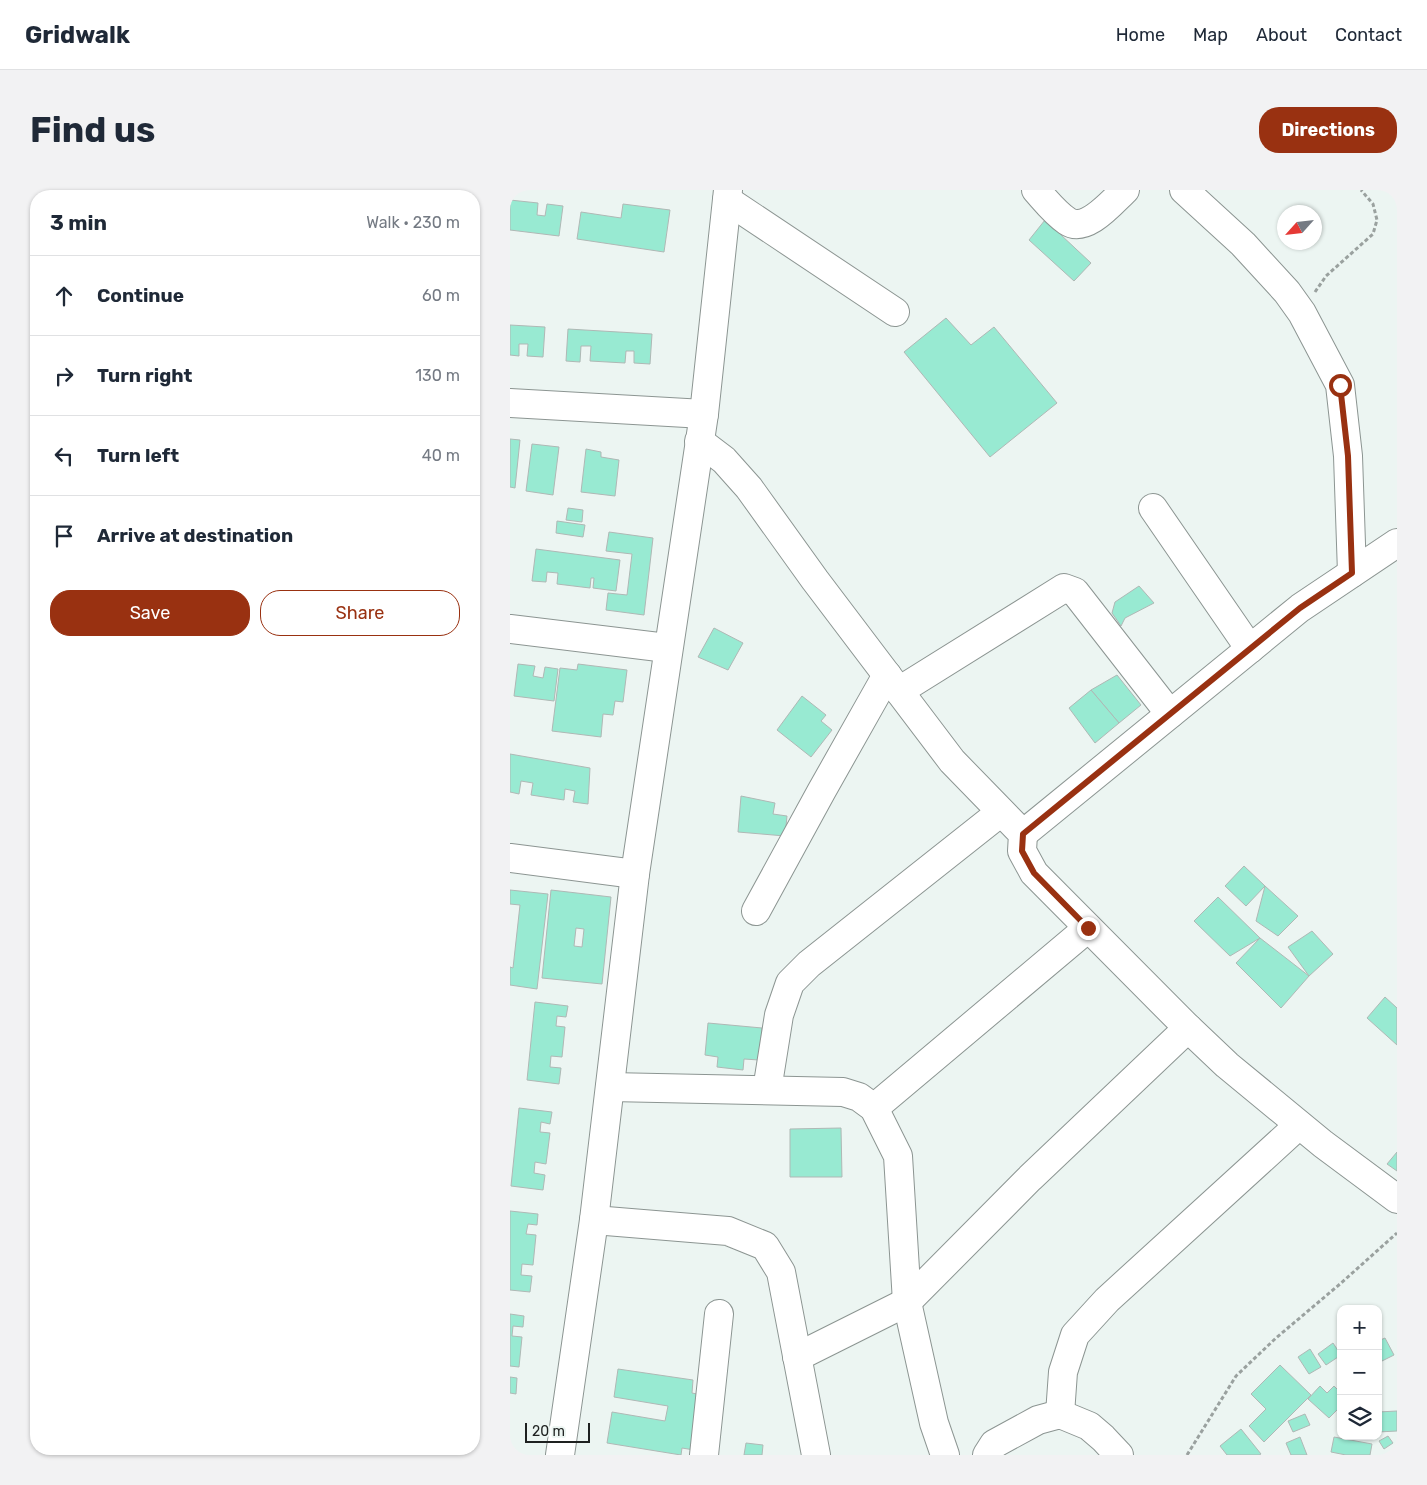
<!DOCTYPE html>
<html lang="en">
<head>
<meta charset="utf-8">
<style>
  :root { --surface:#fff; --page:#f2f2f3; --text:#1f2937; --muted:#747a83; --line:#e0e1e3; --accent:#993111 }
  body { margin:0; font-family:Rubik,sans-serif; background:var(--page); color:var(--text) }
  .controls { position:absolute; right:15px; bottom:15px; display:grid; overflow:hidden; border-radius:10px; box-shadow:0 1px 4px #0004 }
  .controls button { width:45px; height:45px; display:grid; place-items:center; padding:0; border:0; border-bottom:1px solid var(--line); background:var(--surface); color:var(--text); font:25px sans-serif }
  .compass { position:absolute; left:767px; top:15px; width:45px; height:45px; border-radius:50%; background:var(--surface); box-shadow:0 1px 4px #0004; rotate:243deg }
  .scale { position:absolute; left:15px; bottom:12px; width:65px; box-sizing:border-box; padding-left:5px; border:2px solid #1e2120; border-top:0; font-size:14px; line-height:18px; white-space:nowrap; color:#1e2120; -webkit-text-stroke:4px #ecf5f2; paint-order:stroke }
  .stop { position:absolute; width:15px; height:15px; margin:-11px; border:4px solid #993111; border-radius:50%; background:#fff }
  .stop.end { background:#993111; border-color:#fff; box-shadow:0 1px 5px #0008 }
  .list { margin:0; padding:0; list-style:none }
  h2 { display:flex; justify-content:space-between; align-items:center; height:65px; margin:0; padding:0 20px; font-size:21px }
  h2 small { font-size:16px; font-weight:400; color:var(--muted) }
  .list li { display:grid; grid-template-columns:32px 1fr auto; gap:15px; align-items:center; box-sizing:border-box; height:80px; padding:0 20px; border-top:1px solid var(--line) }
  .list b { display:block; font-size:19px; white-space:nowrap }
  .list em { font-size:16px; font-style:normal; color:var(--muted) }
  .actions { display:flex; gap:10px; padding:15px 20px }
  .actions a { flex:1; padding:11px 0; border:1px solid var(--accent); border-radius:20px; text-align:center; font-size:18px; color:var(--accent) }
  .actions .main { background:var(--accent); color:#fff }
  .icon { flex:none; width:28px; height:28px; fill:none; stroke:currentColor; stroke-width:2; stroke-linecap:round; stroke-linejoin:round }
  .map { position:relative; flex:none; width:887px; height:1265px; overflow:hidden; border-radius:20px }
  header { display:flex; align-items:center; gap:30px; box-sizing:border-box; height:70px; padding:0 25px; background:var(--surface); border-bottom:1px solid var(--line) }
  header strong { font-size:24px }
  nav { display:flex; gap:28px; margin-inline-start:auto; font-size:18px }
  .intro { display:flex; align-items:center; justify-content:space-between; box-sizing:border-box; height:120px; padding:0 30px }
  h1 { margin:0; font-size:35px }
  .button { padding:12px 22px; border-radius:20px; background:var(--accent); color:#fff; font-size:18px; font-weight:700 }
  main { display:flex; gap:30px; padding:0 30px }
  aside { flex:1; background:var(--surface); border-radius:20px; box-shadow:0 1px 4px #0004 }
  .map>svg:first-child { display:block }
  .building { fill:#98ead2; stroke:#afb8b5; fill-rule:evenodd }
  .lines { fill:none; stroke-linecap:round; stroke-linejoin:round }
  .minor-casing { stroke:#8c9592; stroke-width:30 }
  .path { stroke:#9aa19f; stroke-width:3; stroke-dasharray:4 2.5; stroke-linecap:butt }
  .minor { stroke:#fff; stroke-width:28 }
  .route { stroke:#993111; stroke-width:6 }
</style>
</head>
<body>
<header>
<strong>Gridwalk</strong>
<nav><a>Home</a><a>Map</a><a>About</a><a>Contact</a></nav>
</header>
<div class="intro"><h1>Find us</h1><a class="button">Directions</a></div>
<main>
<aside>
<h2>3 min<small>Walk · 230 m</small></h2>
<ul class="list">
<li><svg class="icon" aria-label="ahead" viewBox="0 0 24 24"><path d="M12 20V5M6 11l6-6 6 6"/></svg><div><b>Continue</b></div><em>60 m</em></li>
<li><svg class="icon" aria-label="right" viewBox="0 0 24 24"><path d="M7 20v-9h11M14 6l5 5-5 5"/></svg><div><b>Turn right</b></div><em>130 m</em></li>
<li><svg class="icon" aria-label="left" viewBox="0 0 24 24"><path d="M17 20v-9H6M10 6l-5 5 5 5"/></svg><div><b>Turn left</b></div><em>40 m</em></li>
<li><svg class="icon" aria-label="arrive" viewBox="0 0 24 24"><path d="M6 21V4h12l-3 4 3 4H6"/></svg><div><b>Arrive at destination</b></div></li>
</ul>
<div class="actions"><a class="main">Save</a><a>Share</a></div>
</aside>
<div class="map">
<svg width="887" height="1265" viewBox="0 0 887 1265">
  <rect width="100%" height="100%" fill="#ecf5f2"/>
  <g class="building">
    <polygon points="0,10 28,13 27,25 35,26 37,14 53,16 49,46 0,40"/>
    <polygon points="113,14 160,20 154,62 67,49 71,22 111,28"/>
    <polygon points="535,30 581,73 564,91 519,50"/>
    <polygon points="436,128 461,155 484,137 547,213 480,267 394,162"/>
    <polygon points="0,135 35,137 33,167 17,166 18,154 9,154 9,166 0,165"/>
    <polygon points="58,139 142,144 140,174 124,173 124,161 116,161 115,173 80,171 81,156 71,156 70,172 56,171"/>
    <polygon points="0,249 10,250 5,298 0,297"/>
    <polygon points="22,254 49,257 43,305 16,301"/>
    <polygon points="76,259 91,262 91,267 109,270 105,306 71,302"/>
    <polygon points="58,318 73,320 72,332 56,330"/>
    <polygon points="47,331 75,335 73,347 46,343"/>
    <polygon points="99,342 143,348 134,425 96,420 98,403 117,405 122,364 96,361"/>
    <polygon points="26,359 110,370 106,401 83,398 84,388 81,388 80,398 47,394 48,383 37,382 36,392 22,391"/>
    <polygon points="629,396 644,413 615,428 611,436 602,423 605,412"/>
    <polygon points="204,438 233,453 218,480 188,467"/>
    <polygon points="8,474 25,476 23,486 33,488 35,477 48,479 44,511 4,506"/>
    <polygon points="68,474 117,480 113,512 105,511 103,525 93,524 91,547 42,541 50,478 67,480"/>
    <polygon points="607,485 631,515 609,533 581,500"/>
    <polygon points="581,500 609,533 585,553 559,518"/>
    <polygon points="292,506 316,525 311,531 322,540 301,567 267,540"/>
    <polygon points="0,564 80,578 78,614 63,612 65,601 55,599 54,610 21,605 23,593 11,591 9,604 0,602"/>
    <polygon points="231,606 265,613 263,624 277,626 275,646 228,642"/>
    <polygon points="734,676 755,696 736,716 715,696"/>
    <polygon points="755,696 788,726 768,746 746,731"/>
    <polygon points="0,700 38,704 27,799 0,795 0,777 3,778 10,715 0,714"/>
    <path d="M 41,700 L 101,707 L 92,794 L 32,788 ZM 66,738 L 74,739 L 72,757 L 64,756 Z"/>
    <polygon points="708,707 750,748 720,766 684,731"/>
    <polygon points="802,741 823,764 799,786 778,757"/>
    <polygon points="750,748 799,786 771,818 726,773"/>
    <polygon points="875,807 887,818 887,855 857,828"/>
    <polygon points="25,812 58,816 56,827 47,826 46,836 55,837 52,867 41,866 40,877 51,878 49,894 17,890"/>
    <polygon points="198,833 252,838 249,870 234,869 233,880 207,877 208,867 195,865"/>
    <polygon points="9,918 42,922 40,934 31,932 30,942 40,943 36,974 25,972 24,983 35,985 33,1000 1,996"/>
    <polygon points="331,938 332,987 280,987 280,939"/>
    <polygon points="887,962 887,981 877,974"/>
    <polygon points="0,1021 28,1024 27,1035 18,1034 16,1044 26,1045 23,1075 12,1074 11,1085 22,1086 20,1102 0,1100"/>
    <polygon points="0,1124 14,1126 13,1137 3,1136 2,1146 12,1147 9,1177 0,1176"/>
    <polygon points="875,1148 884,1165 872,1171 868,1164 868,1151"/>
    <polygon points="823,1153 831,1165 816,1175 808,1164"/>
    <polygon points="800,1159 811,1177 799,1184 788,1167"/>
    <polygon points="770,1175 801,1205 754,1252 739,1236 756,1219 741,1204"/>
    <polygon points="108,1179 183,1190 182,1203 192,1205 184,1260 172,1258 171,1265 97,1253 102,1222 155,1231 158,1216 104,1207"/>
    <polygon points="0,1187 7,1188 6,1204 0,1203"/>
    <polygon points="810,1196 817,1203 824,1196 831,1203 831,1216 819,1228 798,1209"/>
    <polygon points="887,1221 887,1241 868,1242 868,1222"/>
    <polygon points="795,1224 800,1235 783,1242 778,1231"/>
    <polygon points="731,1239 751,1264 749,1265 717,1265 710,1256"/>
    <polygon points="878,1246 883,1253 874,1259 869,1251"/>
    <polygon points="790,1247 797,1265 781,1265 776,1253"/>
    <polygon points="824,1247 862,1254 860,1265 836,1265 821,1262"/>
    <polygon points="236,1253 253,1255 252,1265 234,1265"/>
  </g>
  <g class="lines">
    <g class="minor-casing">
      <g id="minor">
        <path d="M 526,0 C 535,10 545,23 557,31 C 576,44 602,12 615,0"/>
        <polyline points="674,0 733,54 777,102 792,123 830,195 838,266 842,383"/>
        <polyline points="217,10 385,122"/>
        <polyline points="0,213 194,224"/>
        <polyline points="189,251 214,270 239,298 305,390 442,571 513,644 512,661 524,683 678,838 717,875 813,954 887,1009"/>
        <polyline points="643,318 740,459"/>
        <polyline points="0,439 157,458"/>
        <polyline points="389,501 554,398 565,402 660,524"/>
        <polyline points="513,644 790,418 887,353"/>
        <polyline points="0,668 125,684"/>
        <polyline points="246,721 311,602 377,485"/>
        <polyline points="100,897 333,902 349,907 364,918 388,966 397,1112 424,1233 435,1265"/>
        <polyline points="257,900 269,825 280,793 299,774 491,622"/>
        <polyline points="364,918 578,738"/>
        <polyline points="84,1030 218,1041 255,1056 271,1082 306,1265"/>
        <polyline points="287,1167 397,1112 520,988 678,838"/>
        <polyline points="550,1224 553,1182 565,1145 597,1110 789,935"/>
        <polyline points="50,1265 84,1030 125,684 194,224 218,0"/>
        <polyline points="194,1265 209,1124"/>
        <polyline points="477,1265 484,1254 528,1230 550,1224 579,1236 593,1248 609,1265"/>
      </g>
    </g>
    <g class="path">
      <polyline points="805,102 816,86 863,44 867,30 863,14 851,0"/>
      <polyline points="677,1265 726,1186 766,1148 830,1094 887,1043"/>
    </g>
    <use href="#minor" class="minor"/>
  </g>
  <g class="lines">
    <polyline class="route" points="578,738 524,683 512,661 513,644 790,418 842,383 838,266 830,195"/>
  </g>
</svg>
<div class="controls">
<button>+</button>
<button>−</button>
<button><svg class="icon" aria-label="layers" viewBox="0 0 24 24"><path d="M12 4l9 5-9 5-9-5zM3 14l9 5 9-5"/></svg></button>
</div>
<svg class="compass" viewBox="-18 -18 36 36"><path d="M0-13l5 13h-10z" fill="#e53935"/><path d="M0 13l5-13h-10z" fill="#747a83"/></svg>
<div class="scale">20 m</div>
<div class="stop" style="left:830px;top:195px"></div>
<div class="stop end" style="left:578px;top:738px"></div>
</div>
</main>
</body>
</html>
